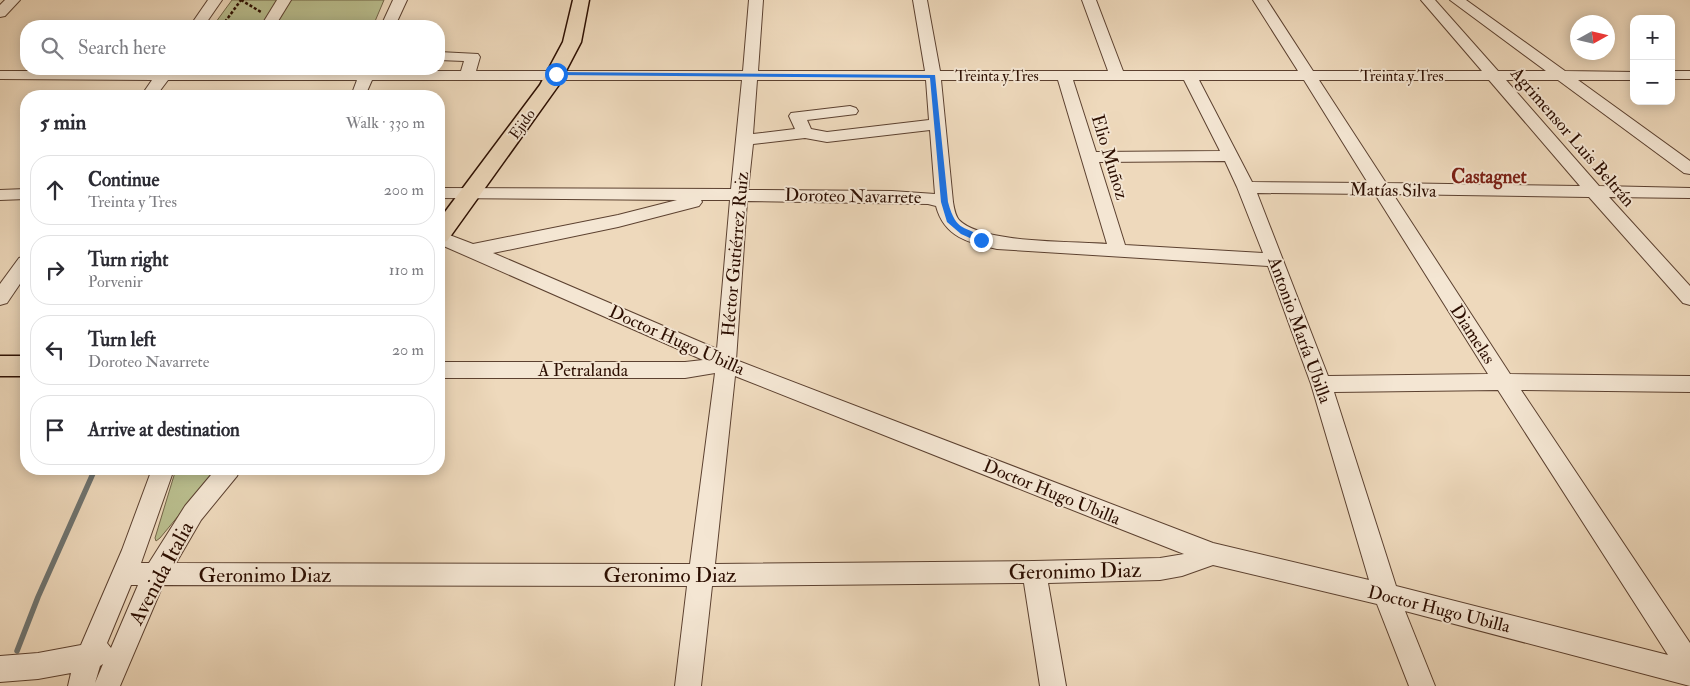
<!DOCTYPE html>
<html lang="en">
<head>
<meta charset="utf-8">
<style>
  :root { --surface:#fff; --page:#f2f2f3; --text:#2b2b33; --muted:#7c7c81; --line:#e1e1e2 }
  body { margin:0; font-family:"IM FELL Double Pica",serif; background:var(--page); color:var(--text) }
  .controls { position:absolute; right:15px; top:15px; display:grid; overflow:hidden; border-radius:10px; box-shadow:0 2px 12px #0003 }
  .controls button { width:45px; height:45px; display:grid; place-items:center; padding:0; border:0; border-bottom:1px solid var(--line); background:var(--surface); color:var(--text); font:25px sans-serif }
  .compass { position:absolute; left:1570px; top:15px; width:45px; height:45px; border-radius:50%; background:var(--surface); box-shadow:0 2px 12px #0003; rotate:82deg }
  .stop { position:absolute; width:15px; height:15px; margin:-11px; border:4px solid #1a73e8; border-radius:50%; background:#fff }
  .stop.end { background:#1a73e8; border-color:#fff; box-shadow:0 1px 5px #0008 }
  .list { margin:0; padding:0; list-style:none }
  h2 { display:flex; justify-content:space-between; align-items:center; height:65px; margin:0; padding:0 20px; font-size:21px }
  h2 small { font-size:16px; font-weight:400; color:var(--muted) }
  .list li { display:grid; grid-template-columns:32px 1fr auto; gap:15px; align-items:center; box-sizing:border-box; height:70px; margin:0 10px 10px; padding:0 10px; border:1px solid var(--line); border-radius:20px }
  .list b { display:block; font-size:19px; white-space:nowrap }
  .list p { margin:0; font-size:16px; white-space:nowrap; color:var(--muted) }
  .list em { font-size:16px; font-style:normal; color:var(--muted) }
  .icon { flex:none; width:28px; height:28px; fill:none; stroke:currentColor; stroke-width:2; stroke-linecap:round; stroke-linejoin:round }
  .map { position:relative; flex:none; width:1690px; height:686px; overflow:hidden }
  .search { position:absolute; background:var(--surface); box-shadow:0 2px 12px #0003; left:20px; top:20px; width:425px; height:55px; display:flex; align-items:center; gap:12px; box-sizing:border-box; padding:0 18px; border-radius:20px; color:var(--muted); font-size:19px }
  .panel { position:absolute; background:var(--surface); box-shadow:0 2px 12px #0003; left:20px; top:90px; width:425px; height:385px; border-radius:20px }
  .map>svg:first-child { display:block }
  .green { fill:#babf8f; stroke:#736648 }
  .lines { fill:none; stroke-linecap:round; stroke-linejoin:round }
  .stream { stroke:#6f7470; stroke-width:5.5 }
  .minor-casing { stroke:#5c4130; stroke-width:2 }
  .major-casing { stroke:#2c0e01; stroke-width:3 }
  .path { stroke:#2c0e01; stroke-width:2.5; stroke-dasharray:3 2; stroke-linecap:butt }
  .minor { fill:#f4e6d3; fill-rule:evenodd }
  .major { fill:#eed9bc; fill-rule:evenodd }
  .route { fill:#1a73e8 }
  .labels { text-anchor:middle; stroke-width:4; stroke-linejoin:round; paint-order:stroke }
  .far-street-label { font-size:15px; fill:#2c0e01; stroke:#f4e6d3 }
  .street-label { font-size:18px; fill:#2c0e01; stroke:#f4e6d3 }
  .neighbourhood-label { font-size:19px; font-weight:bold; fill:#7a1f14; stroke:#f4e6d3 }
  .near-street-label { font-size:21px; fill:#2c0e01; stroke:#f4e6d3 }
</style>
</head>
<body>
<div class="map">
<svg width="1690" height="686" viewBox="0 0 1690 686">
  <rect width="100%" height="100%" fill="#eed9bc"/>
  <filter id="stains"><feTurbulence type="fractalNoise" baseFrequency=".004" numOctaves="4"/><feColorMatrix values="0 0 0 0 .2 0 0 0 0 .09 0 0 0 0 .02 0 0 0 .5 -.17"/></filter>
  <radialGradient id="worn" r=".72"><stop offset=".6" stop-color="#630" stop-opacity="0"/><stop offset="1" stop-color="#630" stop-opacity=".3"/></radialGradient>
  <g class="green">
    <polygon points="232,0 384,0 373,26 213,26"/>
    <polygon points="176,469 217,469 160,538 156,541 155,538"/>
  </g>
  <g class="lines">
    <polyline class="stream" points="17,651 38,597 95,469"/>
    <g class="minor-casing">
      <g id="minor">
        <polygon points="5,0 20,0 5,16 0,17 0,5"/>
        <polygon points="208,0 222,0 204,26 190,26"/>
        <polygon points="277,0 291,0 275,26 261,26"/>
        <polygon points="393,0 407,0 395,26 381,26"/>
        <path d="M 749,0 L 763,0 L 758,71 L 925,71 L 913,0 L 927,0 L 940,71 L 1108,71 L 1082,0 L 1096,0 L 1123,71 L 1298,71 L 1253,0 L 1267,0 L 1313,71 L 1482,71 L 1421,0 L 1435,0 L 1498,71 L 1546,71 L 1450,0 L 1466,0 L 1565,71 L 1634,72 L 1634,80 L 1578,80 L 1690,161 L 1690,174 L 1684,173 L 1558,80 L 1506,80 L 1599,186 L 1690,188 L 1690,198 L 1609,197 L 1690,286 L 1690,305 L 1683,303 L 1589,197 L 1393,194 L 1510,374 L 1690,376 L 1690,392 L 1521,390 L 1690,643 L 1690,686 L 1405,611 L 1435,686 L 1409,686 L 1377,604 L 1213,565 L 1182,576 L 1160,580 L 1048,583 L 1066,686 L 1040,686 L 1024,583 L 712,586 L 701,686 L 675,686 L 687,586 L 163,585 L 120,686 L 68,686 L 71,673 L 38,679 L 0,682 L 0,656 L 38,653 L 81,645 L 122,550 L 152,469 L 174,469 L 141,563 L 149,563 L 185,506 L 216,469 L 240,469 L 237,476 L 201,520 L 176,563 L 690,564 L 715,373 L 685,378 L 439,378 L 439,362 L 685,362 L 703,360 L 439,244 L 439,231 L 473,244 L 618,215 L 677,200 L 439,198 L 439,188 L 731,189 L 742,80 L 372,80 L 365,96 L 351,96 L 357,80 L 168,80 L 156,96 L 141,96 L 152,80 L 0,79 L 0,71 L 159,71 L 161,69 L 175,69 L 174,71 L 361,71 L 362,69 L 376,69 L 376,71 L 461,71 L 464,61 L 439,60 L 439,52 L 478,54 L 480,57 L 476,71 L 743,71 ZM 757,80 L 926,80 L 929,120 L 827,132 L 811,129 L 807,120 L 856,114 L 858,111 L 856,108 L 850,106 L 791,113 L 789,116 L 795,129 L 753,134 ZM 941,80 L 1058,80 L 1107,244 C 1072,241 983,244 959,220 C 955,215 954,208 953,202 ZM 1073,80 L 1184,80 L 1220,151 L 1096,152 ZM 1199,80 L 1304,80 L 1368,183 L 1252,182 ZM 1319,80 L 1489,80 L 1580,186 L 1386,183 ZM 930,130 L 935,194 L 892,191 L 748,190 L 753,144 L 805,138 L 827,142 ZM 1225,161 L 1237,187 L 1263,253 L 1125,245 L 1099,162 ZM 1257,193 L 1375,194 L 1488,374 L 1328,376 ZM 701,200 L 730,200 L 717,349 L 493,253 L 618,227 L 699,206 L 702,202 ZM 747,201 L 928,204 L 936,206 C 944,237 969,243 997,249 L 1268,266 L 1311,384 L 1369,580 L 1213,543 L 736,360 ZM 735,376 L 1123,530 L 1184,554 L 1160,558 L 1034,561 L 715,564 ZM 1498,390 L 1668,655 L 1396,586 L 1334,392 ZM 131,585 L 138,585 L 111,648 L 107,643 ZM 103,664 L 95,683 L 100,666 Z"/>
        <rect x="1671" y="71" width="19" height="8"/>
        <polygon points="26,189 26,199 0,200 0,190"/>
        <polygon points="26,256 26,275 7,303 0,305 0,284 19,258"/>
      </g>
    </g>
    <g class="major-casing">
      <g id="major">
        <polygon points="573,0 589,0 581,42 558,86 447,241 439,243 439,220 540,85 563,42"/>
        <rect x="0" y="356" width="26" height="20"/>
      </g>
    </g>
    <g class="path">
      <polyline points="241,0 261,12"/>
      <polyline points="222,26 241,0"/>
      <polyline points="242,26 256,21"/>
    </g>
    <use href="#minor" class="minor"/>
    <use href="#major" class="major"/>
  </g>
  <path class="route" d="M 556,72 L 935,75 L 948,202 C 957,235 965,223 985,240 L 981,243 L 961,234 L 947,222 L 941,202 L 930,78 L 554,75 Z"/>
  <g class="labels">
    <g class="far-street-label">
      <text x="997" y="81">Treinta y Tres</text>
      <text x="1402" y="81">Treinta y Tres</text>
      <text transform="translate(522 124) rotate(-54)" y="5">Ejido</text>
    </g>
    <g class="street-label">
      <text transform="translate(1573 137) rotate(49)" y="6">Agrimensor Luis Beltrán</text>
      <text transform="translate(1110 157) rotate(73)" y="6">Elio Muñoz</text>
      <text transform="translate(1393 190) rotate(1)" y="6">Matías Silva</text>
      <text transform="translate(853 196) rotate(1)" y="6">Doroteo Navarrete</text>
      <text transform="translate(735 254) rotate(-85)" y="6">Héctor Gutiérrez Ruiz</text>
      <text transform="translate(1300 330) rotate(70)" y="6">Antonio María Ubilla</text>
      <text transform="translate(1473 334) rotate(57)" y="6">Diamelas</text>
      <text transform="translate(677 340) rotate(24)" y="6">Doctor Hugo Ubilla</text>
      <text x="583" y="376">A Petralanda</text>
      <text transform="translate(1052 492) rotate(22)" y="6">Doctor Hugo Ubilla</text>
      <text transform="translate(1439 609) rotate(14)" y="6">Doctor Hugo Ubilla</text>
    </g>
    <g class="neighbourhood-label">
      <text x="1489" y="183">Castagnet</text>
    </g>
    <g class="near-street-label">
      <text transform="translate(1075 571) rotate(-1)" y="7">Geronimo Diaz</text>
      <text transform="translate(161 573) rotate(-62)" y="7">Avenida Italia</text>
      <text x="265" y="582">Geronimo Diaz</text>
      <text x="670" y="582">Geronimo Diaz</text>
    </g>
  </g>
  <rect width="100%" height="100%" filter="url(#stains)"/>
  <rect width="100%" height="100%" fill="url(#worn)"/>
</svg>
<div class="controls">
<button>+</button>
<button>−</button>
</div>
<svg class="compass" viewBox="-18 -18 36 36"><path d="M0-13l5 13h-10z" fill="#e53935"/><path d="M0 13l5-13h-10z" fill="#7c7c81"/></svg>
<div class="stop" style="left:556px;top:74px"></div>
<div class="stop end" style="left:981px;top:240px"></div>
<div class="search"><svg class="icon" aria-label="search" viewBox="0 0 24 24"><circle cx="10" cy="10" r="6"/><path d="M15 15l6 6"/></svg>Search here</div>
<section class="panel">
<h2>5 min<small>Walk · 330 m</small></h2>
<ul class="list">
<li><svg class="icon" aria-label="ahead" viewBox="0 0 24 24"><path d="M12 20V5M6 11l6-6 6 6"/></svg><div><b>Continue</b><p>Treinta y Tres</p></div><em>200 m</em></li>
<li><svg class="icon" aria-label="right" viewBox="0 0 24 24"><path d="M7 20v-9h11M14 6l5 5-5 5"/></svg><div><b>Turn right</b><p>Porvenir</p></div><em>110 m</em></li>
<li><svg class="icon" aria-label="left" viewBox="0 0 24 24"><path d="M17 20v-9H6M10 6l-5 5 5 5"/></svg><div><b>Turn left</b><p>Doroteo Navarrete</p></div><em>20 m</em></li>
<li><svg class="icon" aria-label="arrive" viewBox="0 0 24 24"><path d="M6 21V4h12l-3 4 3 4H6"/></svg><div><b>Arrive at destination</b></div></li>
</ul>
</section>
</div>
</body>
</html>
